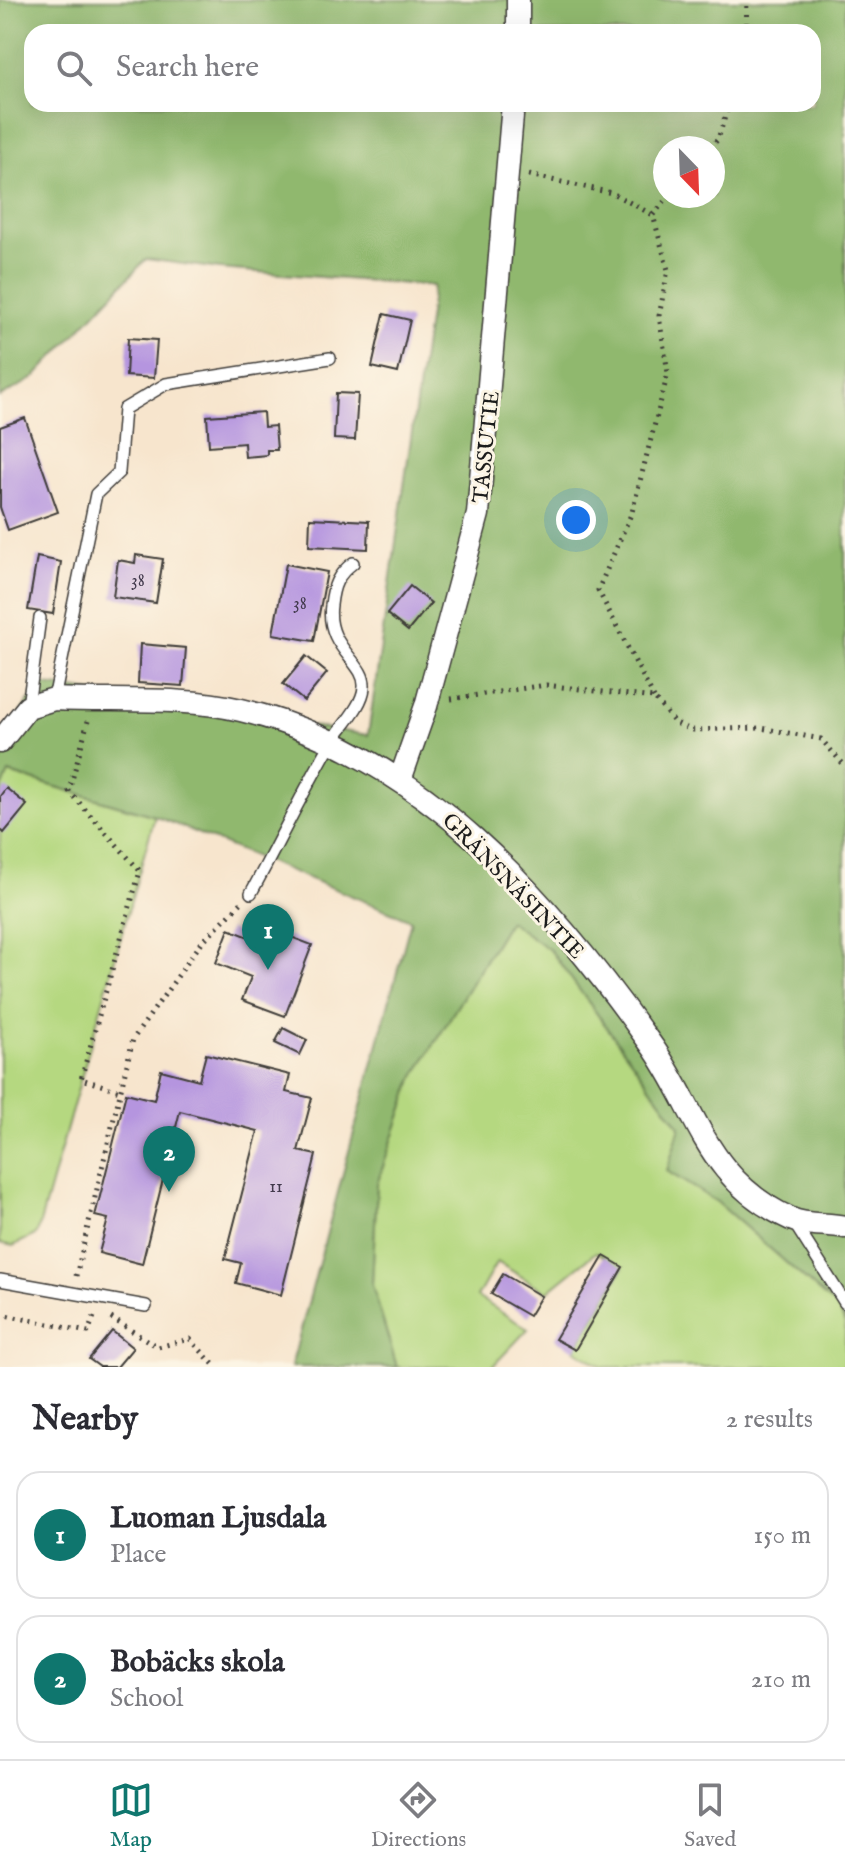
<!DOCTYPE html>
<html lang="en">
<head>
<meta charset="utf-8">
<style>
  :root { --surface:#fff; --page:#f2f2f3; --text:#2b2b33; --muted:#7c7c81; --line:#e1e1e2; --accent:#0f766e }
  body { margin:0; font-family:"IM FELL English",serif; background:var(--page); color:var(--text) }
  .compass { position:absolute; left:653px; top:136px; width:72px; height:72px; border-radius:50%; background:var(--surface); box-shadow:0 8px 32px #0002; rotate:157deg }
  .you { position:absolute; left:576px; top:520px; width:28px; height:28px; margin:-20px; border:6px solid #fff; border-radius:50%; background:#1a73e8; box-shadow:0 0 0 12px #1a73e833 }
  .badge { display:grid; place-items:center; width:52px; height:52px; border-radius:50%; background:var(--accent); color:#fff; font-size:26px; font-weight:700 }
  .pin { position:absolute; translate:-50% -66px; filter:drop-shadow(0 2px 4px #0008) }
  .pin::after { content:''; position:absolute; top:42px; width:28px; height:24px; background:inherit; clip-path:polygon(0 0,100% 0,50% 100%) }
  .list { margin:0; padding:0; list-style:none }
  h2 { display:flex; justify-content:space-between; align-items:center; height:104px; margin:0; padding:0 32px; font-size:34px }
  h2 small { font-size:26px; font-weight:400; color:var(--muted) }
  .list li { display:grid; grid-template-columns:52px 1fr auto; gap:24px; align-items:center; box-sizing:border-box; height:128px; margin:0 16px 16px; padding:0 16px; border:2px solid var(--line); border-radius:24px }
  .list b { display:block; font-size:30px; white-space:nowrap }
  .list p { margin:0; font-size:26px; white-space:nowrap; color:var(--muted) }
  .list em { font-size:26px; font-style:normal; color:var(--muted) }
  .icon { flex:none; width:44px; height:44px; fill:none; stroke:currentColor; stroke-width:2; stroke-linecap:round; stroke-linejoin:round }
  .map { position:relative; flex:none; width:845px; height:1367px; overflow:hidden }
  .search { position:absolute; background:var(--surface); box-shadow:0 8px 32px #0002; left:24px; right:24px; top:24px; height:88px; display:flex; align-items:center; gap:20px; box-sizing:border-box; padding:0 28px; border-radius:24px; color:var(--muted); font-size:30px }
  .sheet { height:392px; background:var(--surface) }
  nav { display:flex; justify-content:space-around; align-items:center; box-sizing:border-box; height:112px; border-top:2px solid var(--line); background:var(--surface); font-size:22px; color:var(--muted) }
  nav a { display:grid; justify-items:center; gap:4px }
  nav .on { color:var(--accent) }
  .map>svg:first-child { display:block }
  .green { fill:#b5d880; stroke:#687a4e; stroke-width:2 }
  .forest { fill:#90b86e; stroke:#566a45; stroke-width:2; fill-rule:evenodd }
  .building { fill:#b595df }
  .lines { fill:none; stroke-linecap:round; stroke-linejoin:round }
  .service-casing { stroke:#3d3a37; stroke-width:14 }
  .minor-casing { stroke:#3d3a37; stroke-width:25 }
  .path { stroke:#3d3a37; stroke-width:5; stroke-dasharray:2 6; stroke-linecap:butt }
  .service { stroke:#fff; stroke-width:11 }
  .minor { stroke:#fff; stroke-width:22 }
  .labels { text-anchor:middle; stroke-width:6; stroke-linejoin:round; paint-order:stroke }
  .number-label { font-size:18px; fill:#423a4d }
  .street-label { font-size:22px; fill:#1c1c1c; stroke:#fcf5e5 }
</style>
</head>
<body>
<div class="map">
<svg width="845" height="1367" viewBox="0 0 845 1367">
  <rect width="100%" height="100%" fill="#fcf5e5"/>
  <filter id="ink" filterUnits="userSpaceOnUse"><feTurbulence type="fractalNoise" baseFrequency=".0125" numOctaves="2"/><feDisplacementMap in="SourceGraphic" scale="16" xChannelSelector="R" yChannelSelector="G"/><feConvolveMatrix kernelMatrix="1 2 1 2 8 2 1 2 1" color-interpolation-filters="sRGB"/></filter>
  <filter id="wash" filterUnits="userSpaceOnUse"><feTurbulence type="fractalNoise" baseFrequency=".006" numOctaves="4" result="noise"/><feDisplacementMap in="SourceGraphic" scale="32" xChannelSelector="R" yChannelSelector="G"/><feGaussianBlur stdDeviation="1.8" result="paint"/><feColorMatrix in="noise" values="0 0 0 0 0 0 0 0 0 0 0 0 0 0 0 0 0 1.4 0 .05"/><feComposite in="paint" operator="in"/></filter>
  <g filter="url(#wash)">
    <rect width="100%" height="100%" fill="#f7e5cd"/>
    <g class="green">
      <polygon points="8,773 155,816 37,1234 13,1246 0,1243 0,793"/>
      <polygon points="509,920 551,951 680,1127 667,1171 717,1202 838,1308 845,1324 845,1367 603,1367 575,1350 623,1268 596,1252 547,1292 497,1262 477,1297 528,1329 492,1367 397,1367 372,1285 377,1184 413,1079"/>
    </g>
    <path class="forest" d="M 0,0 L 845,0 L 845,1324 L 838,1308 L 717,1202 L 667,1171 L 680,1127 L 551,951 L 509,921 L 413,1079 L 377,1184 L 372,1285 L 397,1367 L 291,1367 L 411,920 L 155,816 L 9,773 L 0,793 L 0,734 L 8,730 L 41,684 L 368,735 L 433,286 L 220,269 L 146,259 L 34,378 L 0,397 ZM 32,32 L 813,32 L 813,104 L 32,104 ZM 665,148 L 713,148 L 713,196 L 665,196 Z"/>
    <g id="blocks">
      <g class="building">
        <polygon points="384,314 410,320 398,373 372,367"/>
        <polygon points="128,338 157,340 154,378 126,376"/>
        <polygon points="336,393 358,394 355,440 334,439"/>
        <polygon points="263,412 264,427 275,426 277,450 267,450 267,455 245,457 244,443 209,446 207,416"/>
        <polygon points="25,418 58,512 8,530 0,507 0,427"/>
        <polygon points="310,518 369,521 368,549 309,546"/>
        <polygon points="136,555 163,559 156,603 113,597 118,560 135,563"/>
        <polygon points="37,557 61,562 53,614 28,610"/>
        <polygon points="286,564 327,572 314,641 273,634"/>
        <polygon points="410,586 431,603 408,631 387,614"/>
        <polygon points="140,644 186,648 183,686 138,683"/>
        <polygon points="306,656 327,673 304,701 283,684"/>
        <polygon points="6,788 27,805 4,833 0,829 0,796"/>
        <polygon points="265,927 312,945 285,1016 242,1000 251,977 216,963 229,929 259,941"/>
        <polygon points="283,1028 307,1040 300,1055 275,1043"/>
        <polygon points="206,1054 290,1075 286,1092 312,1098 298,1151 316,1155 281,1295 236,1283 241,1263 225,1259 258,1131 180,1111 142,1264 99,1253 108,1219 95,1216 126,1093 154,1100 161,1070 199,1080"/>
        <polygon points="604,1256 623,1267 575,1350 555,1339"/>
        <polygon points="503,1274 541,1296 529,1316 491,1294"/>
        <polygon points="112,1331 133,1348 117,1367 100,1367 89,1359"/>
      </g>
    </g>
  </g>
  <g filter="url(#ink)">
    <use href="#blocks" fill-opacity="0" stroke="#3d3a37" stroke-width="2"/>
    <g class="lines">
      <g class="service-casing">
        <g id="service">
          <polyline points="54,699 96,494 119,472 124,409 166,384 330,358"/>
          <polyline points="28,706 40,618"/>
          <path d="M 251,893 C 279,842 304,789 333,740 C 343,725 363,705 364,687 C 366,662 325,648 331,605 C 333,586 337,575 353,563"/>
          <polyline points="793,1221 845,1303"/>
          <polyline points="0,1280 146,1306"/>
        </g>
      </g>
      <g class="minor-casing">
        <g id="minor">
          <polyline points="518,32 518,0"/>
          <path d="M 0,742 L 28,707 L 54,699 C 115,702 182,696 241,710 C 420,753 548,899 650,1043 C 698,1109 705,1180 791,1219 C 806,1226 828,1223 845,1227"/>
          <polyline points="400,780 426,706 478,514 513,104"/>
        </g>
      </g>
      <g class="path">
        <polyline points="746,32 747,0"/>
        <polyline points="710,148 718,139 729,104"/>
        <polyline points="529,175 612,193 653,215"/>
        <polyline points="654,698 598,590 632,512 668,373 659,316 668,270 653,215 669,196"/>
        <polyline points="451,699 546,685 654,698 674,722 691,730 761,728 821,739 845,766"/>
        <polyline points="88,721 69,791 140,871 81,1079 120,1091"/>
        <polyline points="76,1276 133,1039 202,942 241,903"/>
        <polyline points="0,1314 88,1332 95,1314"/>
        <polyline points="111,1318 158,1347 190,1339 216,1367"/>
      </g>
      <use href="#service" class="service"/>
      <use href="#minor" class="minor"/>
    </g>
  </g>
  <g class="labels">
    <g class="number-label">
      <text x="138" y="586">38</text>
      <text x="300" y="609">38</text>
      <text x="276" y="1192">11</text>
    </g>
    <g class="street-label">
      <text transform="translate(485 447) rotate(-84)" y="8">TASSUTIE</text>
      <text transform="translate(514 885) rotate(46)" y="8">GRÄNSNÄSINTIE</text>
    </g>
  </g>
</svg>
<svg class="compass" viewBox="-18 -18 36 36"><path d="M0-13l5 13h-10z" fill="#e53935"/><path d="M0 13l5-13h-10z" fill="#7c7c81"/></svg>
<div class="you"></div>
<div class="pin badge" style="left:268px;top:970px">1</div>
<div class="pin badge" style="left:169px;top:1192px">2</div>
<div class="search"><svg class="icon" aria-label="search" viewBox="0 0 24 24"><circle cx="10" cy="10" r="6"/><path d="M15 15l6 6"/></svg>Search here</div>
</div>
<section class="sheet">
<h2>Nearby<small>2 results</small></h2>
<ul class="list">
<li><span class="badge">1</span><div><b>Luoman Ljusdala</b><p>Place</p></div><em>150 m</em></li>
<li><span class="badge">2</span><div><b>Bobäcks skola</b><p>School</p></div><em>210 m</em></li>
</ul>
</section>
<nav>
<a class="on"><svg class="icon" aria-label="map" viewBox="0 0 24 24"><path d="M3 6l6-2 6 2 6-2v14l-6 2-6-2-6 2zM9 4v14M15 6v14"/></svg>Map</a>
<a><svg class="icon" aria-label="directions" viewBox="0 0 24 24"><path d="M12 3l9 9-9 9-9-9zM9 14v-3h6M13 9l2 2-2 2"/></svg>Directions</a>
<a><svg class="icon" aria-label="saved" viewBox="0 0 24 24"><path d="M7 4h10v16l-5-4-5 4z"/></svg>Saved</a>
</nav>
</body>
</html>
